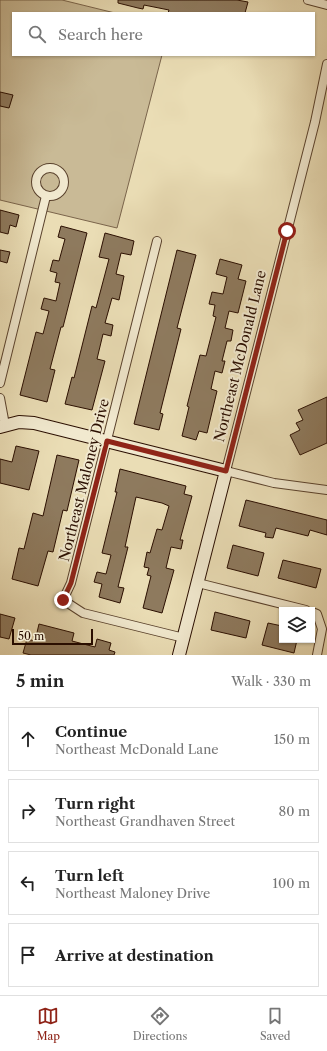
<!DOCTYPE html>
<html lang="en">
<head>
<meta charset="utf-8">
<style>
  :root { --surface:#fff; --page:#f6f6f6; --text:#222; --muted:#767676; --line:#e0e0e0; --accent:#8f2418 }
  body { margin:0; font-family:"Libre Caslon Text",serif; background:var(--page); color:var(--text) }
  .controls { position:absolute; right:12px; bottom:12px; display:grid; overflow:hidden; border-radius:0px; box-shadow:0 1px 3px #0004 }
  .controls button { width:36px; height:36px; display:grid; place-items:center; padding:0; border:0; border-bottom:1px solid var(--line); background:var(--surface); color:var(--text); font:20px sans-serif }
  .scale { position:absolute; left:12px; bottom:10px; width:81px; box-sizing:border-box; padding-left:4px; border:2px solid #2a0e00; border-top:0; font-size:11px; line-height:14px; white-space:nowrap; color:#2a0e00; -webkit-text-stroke:3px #f1e9cf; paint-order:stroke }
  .stop { position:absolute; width:12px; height:12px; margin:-9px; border:3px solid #8f2418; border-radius:50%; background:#fff }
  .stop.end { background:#8f2418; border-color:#fff; box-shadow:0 1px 4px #0008 }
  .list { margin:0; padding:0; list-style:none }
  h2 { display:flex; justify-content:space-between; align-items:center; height:52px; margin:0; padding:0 16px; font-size:17px }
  h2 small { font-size:13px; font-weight:400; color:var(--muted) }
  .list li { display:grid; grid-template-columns:26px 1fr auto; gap:12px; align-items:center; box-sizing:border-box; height:64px; margin:0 8px 8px; padding:0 8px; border:1px solid var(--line); border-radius:0px }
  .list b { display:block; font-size:15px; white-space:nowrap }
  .list p { margin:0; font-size:13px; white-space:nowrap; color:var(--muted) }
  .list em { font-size:13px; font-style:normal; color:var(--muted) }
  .icon { flex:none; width:22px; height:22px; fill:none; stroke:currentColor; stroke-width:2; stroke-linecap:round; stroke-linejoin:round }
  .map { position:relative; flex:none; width:327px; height:655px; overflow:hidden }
  .search { position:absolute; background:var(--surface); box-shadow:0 1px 3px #0004; left:12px; right:12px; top:12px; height:44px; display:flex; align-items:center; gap:10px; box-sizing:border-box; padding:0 14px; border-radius:0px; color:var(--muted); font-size:15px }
  .sheet { height:340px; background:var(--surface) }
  nav { display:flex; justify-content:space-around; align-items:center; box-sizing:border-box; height:56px; border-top:1px solid var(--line); background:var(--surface); font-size:11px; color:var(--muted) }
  nav a { display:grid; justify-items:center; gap:2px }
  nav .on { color:var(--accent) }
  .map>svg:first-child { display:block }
  .green { fill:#c9ba96; stroke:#7a644b }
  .building { fill:#8e7a5e; stroke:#2a0e00 }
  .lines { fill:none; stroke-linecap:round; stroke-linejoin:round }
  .street-casing { stroke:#5a422d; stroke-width:10 }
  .secondary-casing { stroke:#2a0e00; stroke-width:14 }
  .street { stroke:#f1e9cf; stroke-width:8 }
  .secondary { stroke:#f1e9cf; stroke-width:12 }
  .route { stroke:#8f2418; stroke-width:5 }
  .labels { text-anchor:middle; stroke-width:4; stroke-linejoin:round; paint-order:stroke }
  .street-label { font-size:14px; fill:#2a0e00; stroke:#f1e9cf }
</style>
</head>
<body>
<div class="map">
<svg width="327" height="655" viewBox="0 0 327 655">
  <rect width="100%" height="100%" fill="#eaddb5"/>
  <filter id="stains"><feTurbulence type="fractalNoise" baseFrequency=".005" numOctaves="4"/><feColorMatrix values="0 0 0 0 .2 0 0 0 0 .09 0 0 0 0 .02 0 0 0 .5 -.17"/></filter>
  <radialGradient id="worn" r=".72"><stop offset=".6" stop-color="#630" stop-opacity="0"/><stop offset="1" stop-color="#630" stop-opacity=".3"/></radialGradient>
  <polygon class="green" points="0,0 62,0 115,13 13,13 13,55 162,55 117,228 0,200"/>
  <g class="building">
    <polygon points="118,0 237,0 248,2 245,13 168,13 169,10 144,5 143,9 138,8 118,3"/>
    <polygon points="0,92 13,95 9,108 0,106"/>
    <polygon points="0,210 19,215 16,227 10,225 8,234 0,232"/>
    <polygon points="61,226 87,233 63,327 61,327 50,369 55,370 47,402 20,395 36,332 43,334 49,311 41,309 44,298 56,301 60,283 55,282 57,273 50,271 53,260 59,261 65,239 58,237"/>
    <polygon points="105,233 134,241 131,255 121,253 116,274 124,276 119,300 112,298 105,323 113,325 111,336 103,334 97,359 105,361 92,410 65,404 72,377 74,378 92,306 96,308 109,259 99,257"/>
    <polygon points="0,250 10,252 7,263 0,261"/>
    <polygon points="177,250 196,255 177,328 181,329 160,413 163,414 159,430 134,424"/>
    <polygon points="220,259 242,265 238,279 246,281 238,313 229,311 225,328 233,330 231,341 227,341 222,361 225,361 222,373 215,371 211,389 217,391 207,433 199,431 196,440 182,436 189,407 187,406 200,355 206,356 216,317 213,316 215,305 209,304 212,292 223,294 227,277 216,274"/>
    <polygon points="327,397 327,443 300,455 290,435 300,430 296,423 303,420 298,410"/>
    <polygon points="16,446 39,451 29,490 0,483 0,459 12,462"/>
    <polygon points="57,455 79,460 67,511 63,510 53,552 48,551 38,586 12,579 19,548 24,549 33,513 43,516"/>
    <polygon points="120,469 186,486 184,494 192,496 180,540 183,540 181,549 171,547 166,568 174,570 162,613 143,608 151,576 147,575 149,568 144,567 147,552 150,553 157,529 162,530 169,506 162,503 136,497 125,547 128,547 118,587 124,588 120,603 99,597 102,584 94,582 97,572 106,574 111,555 102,553 117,492 115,492"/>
    <polygon points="246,500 327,520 327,535 310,530 308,536 276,528 273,538 265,537 266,533 239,526"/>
    <polygon points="233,545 264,553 258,576 227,568"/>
    <polygon points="283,560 321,569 316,588 278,578"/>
    <polygon points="215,612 250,621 246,638 211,630"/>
    <polygon points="0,614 15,618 9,639 0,637"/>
    <polygon points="268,623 282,626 282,640 297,640 294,653 262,645"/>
    <polygon points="39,624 74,633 72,641 95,647 97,639 111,643 109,650 115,652 114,655 31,655 23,653 27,639 35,641"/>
  </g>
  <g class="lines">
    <g class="street-casing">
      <g id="street">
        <polyline points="308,0 327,5"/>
        <polyline points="327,64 315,122 226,471 274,483 327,490"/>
        <circle cx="50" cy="182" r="14"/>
        <polyline points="157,241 71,583 63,600 83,613 184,638"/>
        <polyline points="0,383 46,196"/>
        <polyline points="0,398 5,425"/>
        <polyline points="198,583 306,610"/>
        <polyline points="312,612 317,614 322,629 317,655"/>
      </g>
    </g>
    <g class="secondary-casing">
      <polyline id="secondary" points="0,427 19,422 34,423 226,471 179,655"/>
    </g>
    <use href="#street" class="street"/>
    <use href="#secondary" class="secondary"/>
  </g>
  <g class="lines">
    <polyline class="route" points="63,600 71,583 107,441 226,471 287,231"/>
  </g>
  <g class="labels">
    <g class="street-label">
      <text transform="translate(240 356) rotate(-76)" y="5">Northeast McDonald Lane</text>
      <text transform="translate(84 480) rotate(-76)" y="5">Northeast Maloney Drive</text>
    </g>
  </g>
  <rect width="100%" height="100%" filter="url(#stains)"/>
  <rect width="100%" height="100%" fill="url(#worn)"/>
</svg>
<div class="controls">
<button><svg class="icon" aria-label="layers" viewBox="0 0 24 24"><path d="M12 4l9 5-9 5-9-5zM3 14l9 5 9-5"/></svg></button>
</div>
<div class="scale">50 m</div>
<div class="stop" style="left:287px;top:231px"></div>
<div class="stop end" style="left:63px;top:600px"></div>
<div class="search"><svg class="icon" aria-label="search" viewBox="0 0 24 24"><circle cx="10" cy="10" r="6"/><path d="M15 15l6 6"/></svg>Search here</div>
</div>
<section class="sheet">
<h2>5 min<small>Walk · 330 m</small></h2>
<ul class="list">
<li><svg class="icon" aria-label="ahead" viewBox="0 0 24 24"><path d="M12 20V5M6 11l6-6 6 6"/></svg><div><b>Continue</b><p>Northeast McDonald Lane</p></div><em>150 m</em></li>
<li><svg class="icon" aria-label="right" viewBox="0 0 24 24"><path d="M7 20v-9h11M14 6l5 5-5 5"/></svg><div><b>Turn right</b><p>Northeast Grandhaven Street</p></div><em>80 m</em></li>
<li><svg class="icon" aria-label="left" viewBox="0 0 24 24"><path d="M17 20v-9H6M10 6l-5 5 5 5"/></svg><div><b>Turn left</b><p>Northeast Maloney Drive</p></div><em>100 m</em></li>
<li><svg class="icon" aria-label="arrive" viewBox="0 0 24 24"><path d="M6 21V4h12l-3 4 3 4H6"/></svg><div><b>Arrive at destination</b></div></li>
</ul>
</section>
<nav>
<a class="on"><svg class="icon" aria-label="map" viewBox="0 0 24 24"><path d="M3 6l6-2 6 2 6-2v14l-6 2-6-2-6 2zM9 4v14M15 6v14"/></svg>Map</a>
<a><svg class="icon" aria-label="directions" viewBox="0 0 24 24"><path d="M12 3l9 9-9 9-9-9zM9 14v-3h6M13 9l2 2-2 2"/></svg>Directions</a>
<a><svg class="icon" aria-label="saved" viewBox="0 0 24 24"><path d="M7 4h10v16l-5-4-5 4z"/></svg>Saved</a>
</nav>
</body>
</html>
